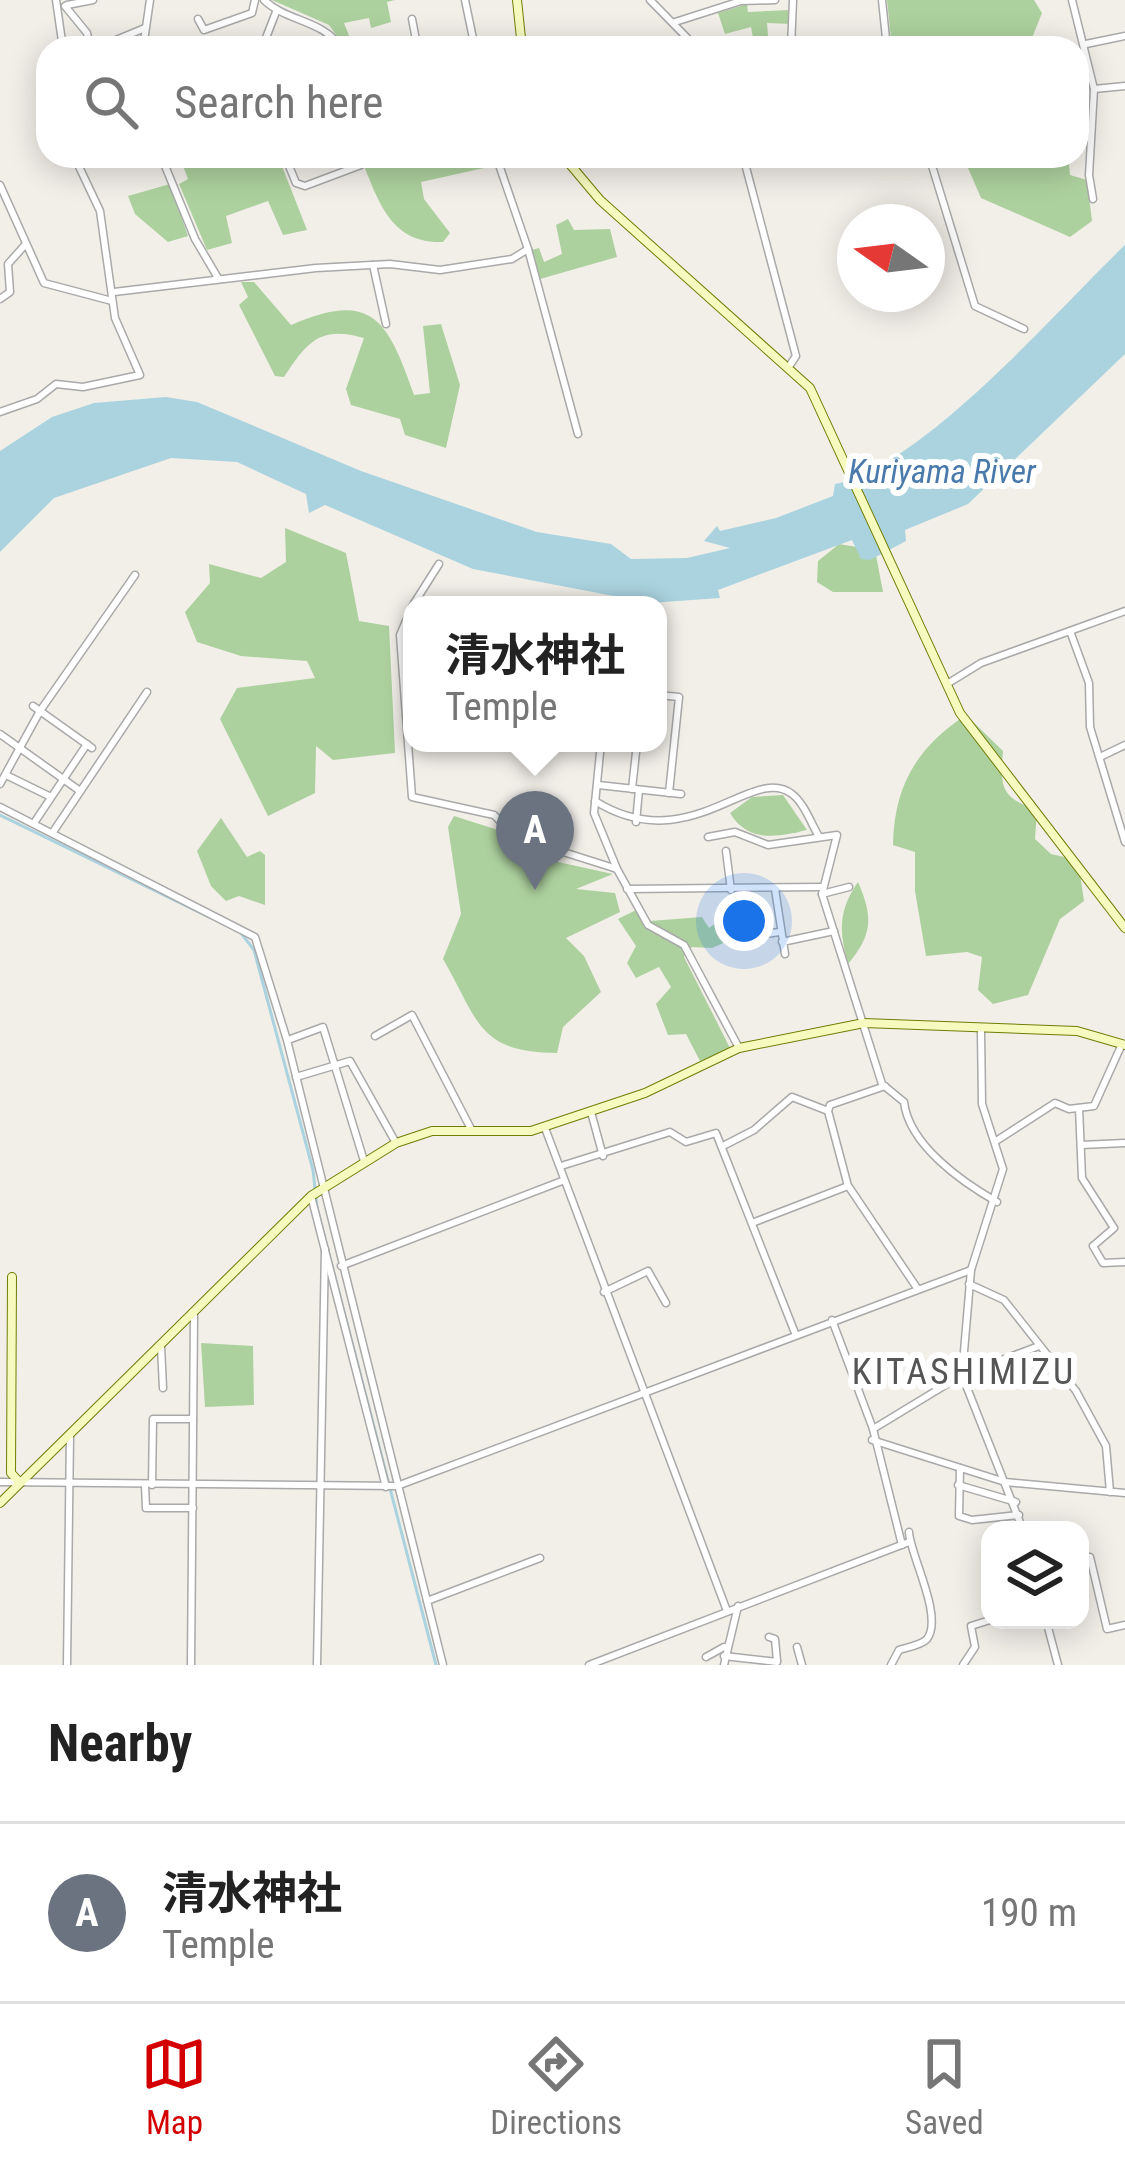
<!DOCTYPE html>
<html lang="en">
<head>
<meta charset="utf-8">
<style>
  :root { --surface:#fff; --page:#f2f2f2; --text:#222; --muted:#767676; --line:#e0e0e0; --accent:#d40000 }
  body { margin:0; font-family:"Roboto Condensed","Noto Sans JP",sans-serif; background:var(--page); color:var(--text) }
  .controls { position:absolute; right:36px; bottom:36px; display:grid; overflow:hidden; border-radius:24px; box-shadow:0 6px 30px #0003 }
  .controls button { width:108px; height:108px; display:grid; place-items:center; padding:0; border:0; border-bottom:3px solid var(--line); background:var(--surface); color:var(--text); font:60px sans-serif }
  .compass { position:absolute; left:837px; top:204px; width:108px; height:108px; border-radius:50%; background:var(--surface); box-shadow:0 6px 30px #0003; rotate:284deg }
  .you { position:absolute; left:744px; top:921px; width:42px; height:42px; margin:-30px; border:9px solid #fff; border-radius:50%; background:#1a73e8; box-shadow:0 0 0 18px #1a73e833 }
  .badge { display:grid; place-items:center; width:78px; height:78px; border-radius:50%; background:var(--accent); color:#fff; font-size:39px; font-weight:700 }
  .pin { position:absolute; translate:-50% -99px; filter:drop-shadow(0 3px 6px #0008) }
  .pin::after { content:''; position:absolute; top:63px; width:42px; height:36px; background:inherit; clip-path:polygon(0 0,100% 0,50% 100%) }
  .popup { position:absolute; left:403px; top:596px; width:264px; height:156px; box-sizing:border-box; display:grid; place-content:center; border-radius:24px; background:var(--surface); filter:drop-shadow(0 3px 9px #0005); font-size:39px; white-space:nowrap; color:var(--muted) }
  .popup b { font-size:45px; color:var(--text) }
  .popup::after { content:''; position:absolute; left:50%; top:100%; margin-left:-24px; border:24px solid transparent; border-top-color:var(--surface) }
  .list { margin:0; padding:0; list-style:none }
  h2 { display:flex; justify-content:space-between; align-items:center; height:156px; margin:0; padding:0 48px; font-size:51px }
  h2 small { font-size:39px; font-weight:400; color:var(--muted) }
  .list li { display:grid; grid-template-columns:78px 1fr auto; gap:36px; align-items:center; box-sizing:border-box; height:180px; padding:0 48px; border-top:3px solid var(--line) }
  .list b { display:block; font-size:45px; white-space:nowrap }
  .list p { margin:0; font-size:39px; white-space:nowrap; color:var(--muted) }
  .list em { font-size:39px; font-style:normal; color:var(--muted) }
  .icon { flex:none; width:66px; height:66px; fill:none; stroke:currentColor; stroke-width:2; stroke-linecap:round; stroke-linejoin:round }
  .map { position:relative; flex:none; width:1125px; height:1665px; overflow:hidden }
  .search { position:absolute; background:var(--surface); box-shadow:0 6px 30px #0003; left:36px; right:36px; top:36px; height:132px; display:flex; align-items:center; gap:30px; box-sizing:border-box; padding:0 42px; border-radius:36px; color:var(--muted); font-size:45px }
  .sheet { height:336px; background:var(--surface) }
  nav { display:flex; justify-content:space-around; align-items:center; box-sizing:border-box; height:168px; border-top:3px solid var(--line); background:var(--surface); font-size:33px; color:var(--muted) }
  nav a { display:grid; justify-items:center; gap:6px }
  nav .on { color:var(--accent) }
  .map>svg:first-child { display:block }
  .forest { fill:#add19e }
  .water { fill:#aad3df }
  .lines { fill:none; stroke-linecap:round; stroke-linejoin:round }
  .stream { stroke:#aad3df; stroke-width:3 }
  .street-casing { stroke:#a9a9a9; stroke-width:9 }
  .secondary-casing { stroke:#707d05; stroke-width:10 }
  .street { stroke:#fff; stroke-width:6 }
  .secondary { stroke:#f7fabf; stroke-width:8 }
  .labels { text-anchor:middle; stroke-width:12; stroke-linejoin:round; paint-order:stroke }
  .water-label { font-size:33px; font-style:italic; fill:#4a7aab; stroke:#fff }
  .quarter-label { font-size:36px; letter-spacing:3px; fill:#555; stroke:#fff }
</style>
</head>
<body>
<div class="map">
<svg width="1125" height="1665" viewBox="0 0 1125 1665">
  <rect width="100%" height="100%" fill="#f2efe9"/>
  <g class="forest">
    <polygon points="272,0 395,0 387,2 391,22 371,28 369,18 344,23 354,48 346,48 329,25"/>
    <polygon points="887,0 1034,0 1042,13 1028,48 892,48"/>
    <polygon points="747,4 748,12 789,10 791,24 767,23 769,48 755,48 751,27 725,34 718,13"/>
    <polygon points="197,156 278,156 307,230 283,235 268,201 226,216 232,243 207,250 179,184 188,179 182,163"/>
    <path d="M 360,156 L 490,156 L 493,166 L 421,182 L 424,199 L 450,233 L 443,242 C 389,244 378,199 360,156 Z"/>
    <polygon points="976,156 1068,156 1070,175 1087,180 1092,221 1070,237 981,198 965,161"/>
    <polygon points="170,184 188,236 168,242 135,214 128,196"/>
    <polygon points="568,219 574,230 610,229 617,257 540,279 532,250 539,248 544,262 562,254 556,225"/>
    <path d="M 241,282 L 254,282 L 291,325 C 373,289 388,321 414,395 L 430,393 L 423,326 L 441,324 L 460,385 L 446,448 L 405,435 L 400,419 L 351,405 L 346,389 L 364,338 C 320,325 307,342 284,377 L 275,376 L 239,305 L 248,297 Z"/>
    <polygon points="285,528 346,553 359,621 389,626 395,753 333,760 316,746 315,793 268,816 220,719 237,688 315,678 307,661 241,656 197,642 185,612 210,583 209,564 261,578 286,562"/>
    <polygon points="839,544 875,550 883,592 833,592 817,582 818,561"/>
    <path d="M 966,715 L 1003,751 C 1000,789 1001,796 1037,811 L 1035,839 L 1051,854 L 1078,860 L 1084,901 L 1060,919 L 1028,995 L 993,1004 L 978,990 L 982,957 L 967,952 L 926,956 L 915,891 L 915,852 L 893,845 C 894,786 917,747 966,715 Z"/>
    <path d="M 783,795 L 807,830 C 777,837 748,843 730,813 L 752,797 Z"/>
    <path d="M 454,816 L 495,829 L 526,855 L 613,874 L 576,889 L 615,893 L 620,912 L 566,938 L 584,956 L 601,992 L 563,1027 L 557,1053 C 477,1052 479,1021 443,959 L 461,914 L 448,827 Z"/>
    <polygon points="221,818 247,857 260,851 265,855 265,905 239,896 226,901 211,886 197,851"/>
    <path d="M 858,882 C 873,917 873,934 848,964 C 839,931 838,911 858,882 Z"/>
    <polygon points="636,910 650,921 702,917 709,928 727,915 744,916 740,927 727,932 730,940 712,948 692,947 684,957 730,1048 700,1061 686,1034 668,1035 656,1004 671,987 659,967 636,978 627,963 636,946 618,919"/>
    <polygon points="201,1343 253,1346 254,1405 205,1407"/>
  </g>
  <path class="water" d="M 1125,245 L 1125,354 L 968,504 L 905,530 L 906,541 L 870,560 L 861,559 L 852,540 L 718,590 L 720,598 L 650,603 L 473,569 L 325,505 L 309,513 L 306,494 L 237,462 L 171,458 L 54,498 L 0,552 L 0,451 L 52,417 L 94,403 L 166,397 L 197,402 L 361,471 L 537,532 L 611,544 L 631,559 L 687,558 L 730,548 L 704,541 L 717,526 L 720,531 L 776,518 L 833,496 L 835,484 C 924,465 1056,311 1125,245 Z"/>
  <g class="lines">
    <g class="stream">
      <polyline points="0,815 211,918"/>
      <polyline points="241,933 254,950 313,1170 317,1208 436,1665"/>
    </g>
    <g class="street-casing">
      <g id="street">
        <polyline points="56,0 63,48"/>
        <path d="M 264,0 C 287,22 324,20 341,48"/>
        <polyline points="465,0 475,48"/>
        <polyline points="650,0 697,48"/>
        <polyline points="882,0 887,48"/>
        <polyline points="1072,0 1094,89 1089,175 1093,199"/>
        <polyline points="67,5 93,0"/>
        <polyline points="65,6 87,33 90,48"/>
        <polyline points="198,19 204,30 252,13 255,0"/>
        <polyline points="675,22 741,1 775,0"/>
        <polyline points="1086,44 1125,36"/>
        <polyline points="97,48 145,28"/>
        <polyline points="143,48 150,0"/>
        <polyline points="262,48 276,12"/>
        <polyline points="409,48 416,40 412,19"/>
        <polyline points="791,48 793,0"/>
        <polyline points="1094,89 1125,86"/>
        <polyline points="161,156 195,239 218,278"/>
        <polyline points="285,156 296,183 305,186 361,165 357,156"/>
        <polyline points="496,156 528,249 578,434"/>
        <polyline points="743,156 796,356 790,365"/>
        <polyline points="929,156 975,306 1024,329"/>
        <polyline points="0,185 44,283 112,301"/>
        <polyline points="373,265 386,324"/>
        <polyline points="114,292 316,268 390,264 440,270 512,259 528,249"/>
        <polyline points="0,299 10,292 8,264 25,245"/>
        <polyline points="0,412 37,399 56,384 83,387 140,375 115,318 100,211 74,156"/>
        <polyline points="413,605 439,564"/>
        <polyline points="412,607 400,635 412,797 494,815 516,837 617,869"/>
        <polyline points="1070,631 1089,683 1090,727 1125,842"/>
        <polyline points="947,684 981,663 1125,611"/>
        <polyline points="658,695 679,697 669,793"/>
        <polyline points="33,706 92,748"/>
        <polyline points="0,734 80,791"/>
        <polyline points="601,743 594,813 617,869 648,925 684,945 739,1048"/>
        <polyline points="1100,757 1125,745"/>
        <polyline points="6,775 51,797"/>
        <polyline points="0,784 40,711 135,575"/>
        <polyline points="598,785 681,794"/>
        <polyline points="632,789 637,743"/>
        <path d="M 595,801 C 690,860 752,763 792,794 C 804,803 811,823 818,835"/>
        <polyline points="0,807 255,937 287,1040 443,1665"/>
        <polyline points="636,822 639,790"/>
        <polyline points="34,823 87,744"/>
        <polyline points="53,832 147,692"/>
        <path d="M 708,837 L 735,832 L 768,845 L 837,835 L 822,894 L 882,1084 L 904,1102 C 909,1145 962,1182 997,1202"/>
        <polyline points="726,851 731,890"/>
        <polyline points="627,889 821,887"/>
        <polyline points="775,889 785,954"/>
        <polyline points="822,894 849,887"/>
        <polyline points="744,926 749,945"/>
        <polyline points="747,937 779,932"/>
        <polyline points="782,942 834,931"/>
        <polyline points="981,1032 982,1104 1003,1169 971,1270 962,1375 1023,1530"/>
        <polyline points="375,1036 412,1015 471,1129"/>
        <polyline points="288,1040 323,1027 364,1161"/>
        <polyline points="296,1077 350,1061 396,1143"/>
        <polyline points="1079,1108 1082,1178 1114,1228 1093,1246 1103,1263 1125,1262"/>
        <polyline points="591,1112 603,1156"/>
        <polyline points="545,1128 727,1611"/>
        <polyline points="996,1141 1055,1103 1069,1109 1094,1106 1122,1044"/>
        <polyline points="1081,1145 1125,1143"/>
        <polyline points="723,1146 754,1130 792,1097 828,1111"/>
        <polyline points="561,1166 670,1132 686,1142 716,1133 795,1333"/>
        <polyline points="849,1187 917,1288"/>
        <polyline points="311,1196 386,1487"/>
        <polyline points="752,1223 848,1186 828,1111 830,1105 885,1086"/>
        <polyline points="341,1266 562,1181"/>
        <polyline points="969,1284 1004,1300 1076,1391 1106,1446 1110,1492"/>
        <polyline points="604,1292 648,1271 666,1303"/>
        <polyline points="832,1320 873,1429 902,1545"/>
        <polyline points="161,1346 163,1388"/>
        <polyline points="873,1429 962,1375 1039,1346"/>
        <polyline points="872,1440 1005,1482 1125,1493"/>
        <polyline points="960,1468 959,1516 972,1520 1019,1515"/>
        <polyline points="0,1482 397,1486 971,1270"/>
        <polyline points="145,1485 146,1508 193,1508"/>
        <polyline points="152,1485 153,1419 193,1419"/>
        <polyline points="958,1485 1016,1502"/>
        <polyline points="1090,1557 1107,1629 1125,1625"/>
        <polyline points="427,1601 540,1558"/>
        <polyline points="1046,1620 1058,1665"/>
        <polyline points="769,1637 775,1639 777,1661"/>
        <polyline points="797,1647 802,1665"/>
        <polyline points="724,1656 777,1662"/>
        <polyline points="706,1657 724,1647"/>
        <polyline points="67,1665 70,1435"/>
        <polyline points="191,1665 194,1315"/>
        <polyline points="317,1665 325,1249"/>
        <polyline points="589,1665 909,1542"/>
        <polyline points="724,1665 738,1606"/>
        <path d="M 891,1665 L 899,1650 C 905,1648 922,1645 927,1639 C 944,1617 910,1555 909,1532"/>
        <polyline points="963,1665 975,1647 971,1626 990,1620"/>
      </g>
    </g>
    <g class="secondary-casing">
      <g id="secondary">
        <polyline points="517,0 522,48"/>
        <polyline points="563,156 600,200 810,388 960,713 1125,928"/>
        <polyline points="12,1277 11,1473 20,1483"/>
        <polyline points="0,1503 311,1196 396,1143 432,1131 531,1131 645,1093 739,1048 864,1023 1077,1031 1125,1045"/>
      </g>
    </g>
    <use href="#street" class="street"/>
    <use href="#secondary" class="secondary"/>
  </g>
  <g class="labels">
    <g class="water-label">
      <text x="942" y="483">Kuriyama River</text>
    </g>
    <g class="quarter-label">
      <text x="964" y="1384">KITASHIMIZU</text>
    </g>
  </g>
</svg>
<div class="controls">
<button><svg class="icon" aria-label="layers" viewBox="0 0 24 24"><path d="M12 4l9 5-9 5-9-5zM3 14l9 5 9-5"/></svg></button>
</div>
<svg class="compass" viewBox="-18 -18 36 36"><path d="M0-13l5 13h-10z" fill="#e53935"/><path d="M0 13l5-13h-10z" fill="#767676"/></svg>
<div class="you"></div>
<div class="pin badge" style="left:535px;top:890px;background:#6b7280">A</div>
<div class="popup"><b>清水神社</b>Temple</div>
<div class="search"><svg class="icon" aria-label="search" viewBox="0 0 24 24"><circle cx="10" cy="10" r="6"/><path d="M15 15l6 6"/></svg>Search here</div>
</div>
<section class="sheet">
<h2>Nearby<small></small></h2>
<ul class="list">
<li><span class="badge" style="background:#6b7280">A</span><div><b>清水神社</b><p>Temple</p></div><em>190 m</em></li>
</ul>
</section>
<nav>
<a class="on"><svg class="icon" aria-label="map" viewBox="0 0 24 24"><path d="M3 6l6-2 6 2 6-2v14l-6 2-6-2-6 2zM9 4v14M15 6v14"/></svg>Map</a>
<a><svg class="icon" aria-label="directions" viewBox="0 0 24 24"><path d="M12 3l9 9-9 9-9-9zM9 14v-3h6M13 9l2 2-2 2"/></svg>Directions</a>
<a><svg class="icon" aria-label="saved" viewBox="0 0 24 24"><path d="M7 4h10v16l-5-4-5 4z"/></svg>Saved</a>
</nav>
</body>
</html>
